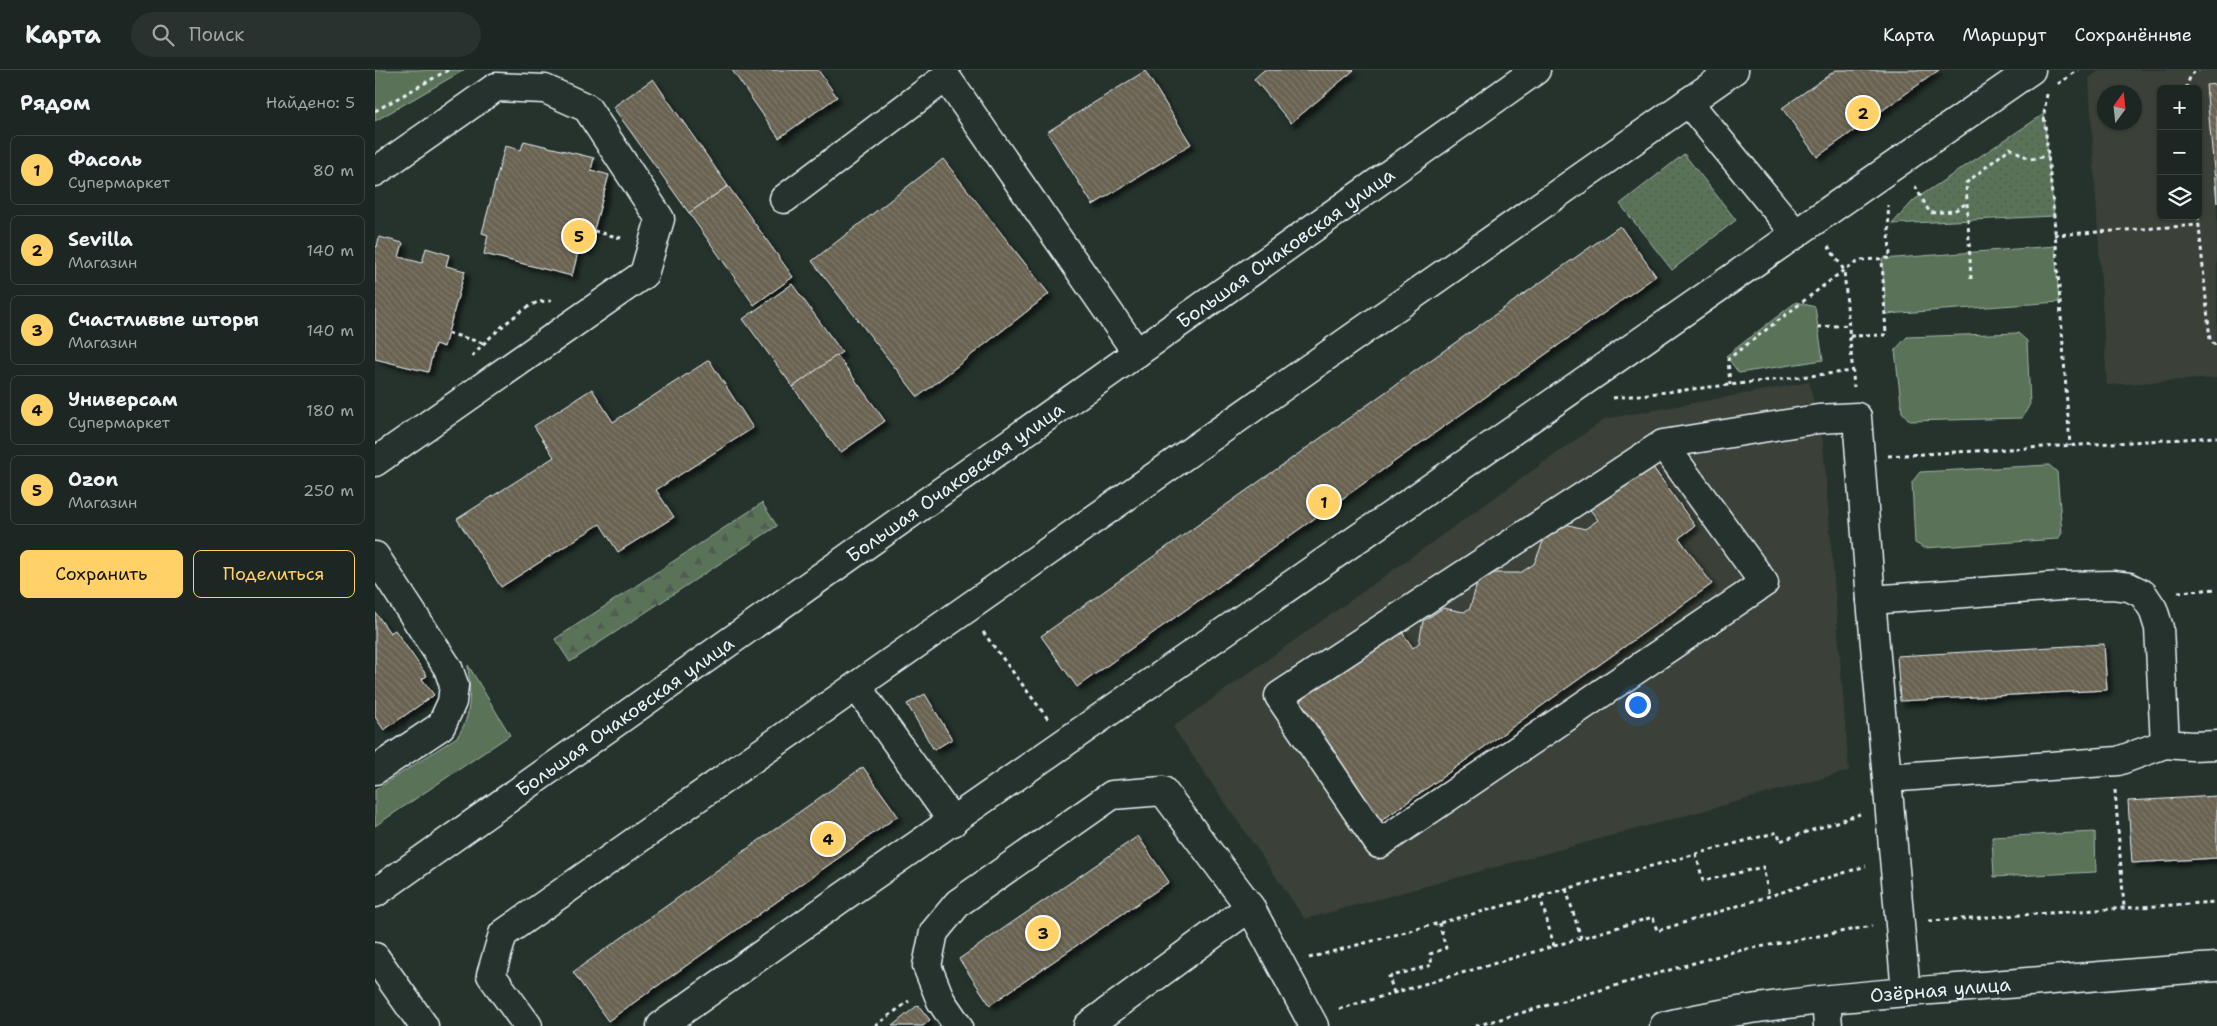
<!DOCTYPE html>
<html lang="ru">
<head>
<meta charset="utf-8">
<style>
  :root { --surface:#1c2622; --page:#29322f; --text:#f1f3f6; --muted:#a0a5a5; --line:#3a4340; --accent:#ffd166 }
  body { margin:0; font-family:"Shantell Sans",sans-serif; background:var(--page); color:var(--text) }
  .controls { position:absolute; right:15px; top:15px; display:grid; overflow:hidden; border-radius:8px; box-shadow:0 1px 4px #0004 }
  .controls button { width:45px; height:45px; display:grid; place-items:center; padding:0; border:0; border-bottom:1px solid var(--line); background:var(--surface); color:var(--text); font:25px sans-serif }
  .compass { position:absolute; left:1722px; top:15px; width:45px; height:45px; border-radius:50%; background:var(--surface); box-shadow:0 1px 4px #0004; rotate:15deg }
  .you { position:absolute; left:1262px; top:634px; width:18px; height:18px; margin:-12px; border:4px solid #fff; border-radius:50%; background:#1a73e8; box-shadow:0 0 0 8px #1a73e833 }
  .badge { display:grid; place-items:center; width:32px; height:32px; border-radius:50%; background:var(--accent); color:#111; font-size:16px; font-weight:700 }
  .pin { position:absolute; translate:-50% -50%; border:2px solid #fff; box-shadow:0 1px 5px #0006 }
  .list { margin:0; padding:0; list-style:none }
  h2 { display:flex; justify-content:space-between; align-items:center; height:65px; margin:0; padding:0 20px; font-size:21px }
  h2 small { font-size:16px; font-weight:400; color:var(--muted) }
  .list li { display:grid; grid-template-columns:32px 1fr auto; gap:15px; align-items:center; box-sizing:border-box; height:70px; margin:0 10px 10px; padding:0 10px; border:1px solid var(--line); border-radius:8px }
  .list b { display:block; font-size:19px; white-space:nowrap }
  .list p { margin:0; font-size:16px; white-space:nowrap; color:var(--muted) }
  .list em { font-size:16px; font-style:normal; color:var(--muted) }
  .actions { display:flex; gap:10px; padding:15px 20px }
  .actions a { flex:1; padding:11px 0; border:1px solid var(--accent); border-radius:8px; text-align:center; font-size:18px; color:var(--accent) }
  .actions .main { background:var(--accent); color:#111 }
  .icon { flex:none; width:28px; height:28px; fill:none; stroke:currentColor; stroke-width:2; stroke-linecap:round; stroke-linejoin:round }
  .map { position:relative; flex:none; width:1842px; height:956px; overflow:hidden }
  header { display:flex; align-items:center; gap:30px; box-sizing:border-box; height:70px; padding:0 25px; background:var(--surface); border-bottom:1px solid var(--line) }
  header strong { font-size:24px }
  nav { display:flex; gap:28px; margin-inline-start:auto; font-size:18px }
  .search { width:350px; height:45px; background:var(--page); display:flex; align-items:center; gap:12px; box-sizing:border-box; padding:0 18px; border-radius:28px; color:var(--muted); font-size:19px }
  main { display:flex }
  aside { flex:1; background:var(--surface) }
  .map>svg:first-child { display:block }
  .built { fill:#3a4138; fill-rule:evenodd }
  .grass { fill:#5a7359; stroke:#a1b2a8 }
  .forest { fill:url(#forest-firs); stroke:#a1b2a8 }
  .park { fill:url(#park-dots); stroke:#a1b2a8 }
  .building { fill:url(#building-back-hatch); stroke:#e8f1f8; filter:url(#shadow) }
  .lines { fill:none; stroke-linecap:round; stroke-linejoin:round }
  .minor-casing { stroke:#e8f1f8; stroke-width:31 }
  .path { stroke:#e8f1f8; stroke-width:3; stroke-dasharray:4 4; stroke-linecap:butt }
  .minor { stroke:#26332d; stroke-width:28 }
  .labels { text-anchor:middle; stroke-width:4; stroke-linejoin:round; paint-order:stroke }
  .street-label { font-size:19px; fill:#e8f1f8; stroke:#26332d }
</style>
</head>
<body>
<header>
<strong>Карта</strong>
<div class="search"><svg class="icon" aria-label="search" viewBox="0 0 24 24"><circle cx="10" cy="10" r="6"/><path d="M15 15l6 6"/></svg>Поиск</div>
<nav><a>Карта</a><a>Маршрут</a><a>Сохранённые</a></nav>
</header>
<main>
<aside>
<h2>Рядом<small>Найдено: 5</small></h2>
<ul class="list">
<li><span class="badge">1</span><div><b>Фасоль</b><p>Супермаркет</p></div><em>80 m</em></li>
<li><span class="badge">2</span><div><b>Sevilla</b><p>Магазин</p></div><em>140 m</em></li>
<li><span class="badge">3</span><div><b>Счастливые шторы</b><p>Магазин</p></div><em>140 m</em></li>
<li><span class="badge">4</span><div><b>Универсам</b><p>Супермаркет</p></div><em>180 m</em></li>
<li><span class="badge">5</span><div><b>Ozon</b><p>Магазин</p></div><em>250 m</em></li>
</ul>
<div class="actions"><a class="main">Сохранить</a><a>Поделиться</a></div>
</aside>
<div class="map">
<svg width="1842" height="956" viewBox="0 0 1842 956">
  <defs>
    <pattern id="forest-firs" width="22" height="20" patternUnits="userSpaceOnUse" patternTransform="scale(1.25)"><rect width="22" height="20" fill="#5a7359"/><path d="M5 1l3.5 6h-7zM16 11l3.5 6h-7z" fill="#4f5b51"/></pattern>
    <pattern id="park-dots" width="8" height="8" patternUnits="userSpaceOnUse" patternTransform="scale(1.25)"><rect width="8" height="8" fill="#5a7359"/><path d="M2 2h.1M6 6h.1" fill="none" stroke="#4f5b51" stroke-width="1.8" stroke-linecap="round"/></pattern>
    <pattern id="building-back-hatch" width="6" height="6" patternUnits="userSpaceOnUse" patternTransform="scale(1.25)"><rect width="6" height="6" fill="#696251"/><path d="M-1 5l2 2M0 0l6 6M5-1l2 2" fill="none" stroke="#7e796b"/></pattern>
    <filter id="shadow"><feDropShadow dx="4.5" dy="4.5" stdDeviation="2.5" flood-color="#0009"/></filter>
  </defs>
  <rect width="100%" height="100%" fill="#26332d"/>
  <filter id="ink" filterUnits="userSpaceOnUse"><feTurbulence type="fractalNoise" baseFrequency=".02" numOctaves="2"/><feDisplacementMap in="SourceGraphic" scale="10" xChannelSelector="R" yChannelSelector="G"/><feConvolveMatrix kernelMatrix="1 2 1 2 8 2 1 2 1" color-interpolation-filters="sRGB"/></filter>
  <g filter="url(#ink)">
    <g class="built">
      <path d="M 1725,0 L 1842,0 L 1842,308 L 1732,315 L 1714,8 ZM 1786,19 L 1823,19 L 1823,146 L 1786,146 ZM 1730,22 L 1760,22 L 1760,52 L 1730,52 Z"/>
      <polygon points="1434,312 1448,372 1474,701 930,849 798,657 1230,349"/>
    </g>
    <g class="grass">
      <polygon points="0,0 89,0 0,51"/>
      <polygon points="1680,176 1684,232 1511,244 1507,189"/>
      <polygon points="1421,232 1440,237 1448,290 1364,303 1351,286"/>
      <polygon points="1643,263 1652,271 1655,334 1647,348 1535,351 1527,342 1520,280 1532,267"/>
      <polygon points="1674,395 1682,402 1687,463 1683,469 1549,478 1540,473 1537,412 1545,402"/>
      <path d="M 93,595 L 135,665 L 0,756 L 0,720 L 82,667 C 98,645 95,621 93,595 Z"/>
      <polygon points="1720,762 1721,802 1619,807 1617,767"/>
    </g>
    <polygon class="forest" points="387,433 402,456 195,592 180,569"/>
    <g class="park">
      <polygon points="1669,44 1679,146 1517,154 1539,130"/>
      <polygon points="1309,84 1361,150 1297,200 1245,134"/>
    </g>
    <g class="building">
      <polygon points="357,0 443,0 462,27 404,68"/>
      <polygon points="889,0 979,0 916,53 879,9"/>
      <polygon points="1461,0 1564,0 1442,87 1407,38"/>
      <polygon points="770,1 816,74 718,135 672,62"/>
      <polygon points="278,9 353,116 314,143 238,37"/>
      <polygon points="1842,14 1842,133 1831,15"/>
      <polygon points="149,71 219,88 216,100 234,105 213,181 204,178 197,206 109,184 113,165 107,163 130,76 146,80"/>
      <polygon points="568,89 674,224 543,327 437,191"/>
      <polygon points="353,116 418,207 379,235 314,143"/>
      <polygon points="1245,156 1281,206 702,617 666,566"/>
      <polygon points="4,167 28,173 24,187 47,193 51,178 74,185 71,196 90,201 69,277 60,274 53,302 0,289 0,176 2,177"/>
      <polygon points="417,214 467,282 418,317 368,249"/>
      <polygon points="462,285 510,351 465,383 418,317"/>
      <polygon points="334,290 378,358 281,420 299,447 243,482 225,454 126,517 82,449 179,387 159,356 217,319 238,352"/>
      <polygon points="1275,393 1320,456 1304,468 1337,514 1006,751 961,688 963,686 921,627 1022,555 1038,578 1044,573 1048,551 1068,538 1089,542 1095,538 1102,514 1119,503 1145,503 1159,494 1170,467 1190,454 1210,459 1223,450 1213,437"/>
      <polygon points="0,542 15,563 20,560 52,606 47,609 59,625 9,660 0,647"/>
      <polygon points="1729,574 1732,620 1525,631 1522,586"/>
      <polygon points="550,624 577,669 559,680 532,634"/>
      <polygon points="488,697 523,746 233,951 198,902"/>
      <polygon points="1842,726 1842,788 1757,793 1753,731"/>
      <polygon points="763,766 794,812 615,935 584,889"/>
      <polygon points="543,935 555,950 548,956 517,956"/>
    </g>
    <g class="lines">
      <g class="minor-casing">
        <g id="minor">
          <polyline points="1313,32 1421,164"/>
          <polyline points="0,102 121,17 170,19 212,38 285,149 269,204 0,392"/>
          <polyline points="409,129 571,7 762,283"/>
          <polyline points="1288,374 1389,513 1004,774 904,626 1288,374 1443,349 1482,347 1496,530 1531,922"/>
          <polyline points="0,486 73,598 79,615 77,632 66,656 0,700"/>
          <polyline points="1496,530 1686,516 1738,515 1754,517 1768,524 1778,539 1784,558 1790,674"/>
          <polyline points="482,617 578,752"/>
          <polyline points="1512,708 1743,691 1790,674 1817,676 1842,675"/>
          <path id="s1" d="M 0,823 L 1161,0"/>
          <polyline points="0,887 49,956"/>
          <polyline points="1451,930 1453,956"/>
          <polyline points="153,956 116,905 128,864 1359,0"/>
          <polyline points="286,956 462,831 1656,0"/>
          <polyline points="583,956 566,931 552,896 559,862 583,833 737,725 788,721 875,837 939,956"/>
          <polyline points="713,956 875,837"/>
          <path id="s2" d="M 1289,956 C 1384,933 1484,926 1582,918 C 1668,911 1755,903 1842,897"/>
        </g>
      </g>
      <g class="path">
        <polyline points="1683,14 1703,0"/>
        <polyline points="1811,19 1816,4 1824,0"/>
        <polyline points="1672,24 1669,44 1679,146 1695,376"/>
        <polyline points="0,41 73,0"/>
        <polyline points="1540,116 1555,143 1579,141 1592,133"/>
        <polyline points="1823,146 1835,270 1842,277"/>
        <polyline points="219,161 250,169"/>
        <polyline points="1679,165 1824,155"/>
        <polyline points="1453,176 1469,200 1479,317"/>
        <polyline points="1596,209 1591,113 1635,78 1655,89 1673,86"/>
        <polyline points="1443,257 1474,255"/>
        <polyline points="73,263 108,273"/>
        <polyline points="1475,266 1511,265 1507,189"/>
        <path d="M 97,286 C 109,272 147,236 164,232 C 168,231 173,231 176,231"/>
        <polyline points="1355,315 1353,289 1469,200 1486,190 1515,188 1513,135"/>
        <polyline points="1238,328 1478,301"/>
        <polyline points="1513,386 1842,367"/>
        <polyline points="1803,522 1842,519"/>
        <polyline points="608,562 673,649"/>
        <polyline points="1740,720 1749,837"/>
        <polyline points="1321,784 1328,811 1388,797 1394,826"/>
        <polyline points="1191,819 1206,868"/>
        <polyline points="1165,826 1179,876"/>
        <polyline points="1554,851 1842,832"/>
        <polyline points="934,888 1403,762 1405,771 1485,744"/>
        <polyline points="1019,923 1014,907 1057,895 1055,884 1071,878 1064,853"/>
        <polyline points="964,939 1278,847 1282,861 1491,796"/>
        <polyline points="500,956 534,931"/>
        <polyline points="1101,956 1357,882 1497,856"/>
      </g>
      <use href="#minor" class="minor"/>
    </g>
  </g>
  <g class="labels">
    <g class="street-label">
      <text dy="7" stroke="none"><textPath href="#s1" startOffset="1116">Большая Очаковская улица</textPath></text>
      <text dy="7" stroke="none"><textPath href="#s1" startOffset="711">Большая Очаковская улица</textPath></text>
      <text dy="7" stroke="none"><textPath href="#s1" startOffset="306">Большая Очаковская улица</textPath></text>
      <text dy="7" stroke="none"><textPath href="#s2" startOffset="279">Озёрная улица</textPath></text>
    </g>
  </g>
</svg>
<div class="controls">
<button>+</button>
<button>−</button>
<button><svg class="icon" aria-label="layers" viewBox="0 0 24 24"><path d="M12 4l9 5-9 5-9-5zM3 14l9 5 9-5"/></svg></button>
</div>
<svg class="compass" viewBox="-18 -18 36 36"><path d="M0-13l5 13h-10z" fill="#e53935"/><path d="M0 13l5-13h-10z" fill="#a0a5a5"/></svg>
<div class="you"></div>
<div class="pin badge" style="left:949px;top:432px">1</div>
<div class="pin badge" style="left:1488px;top:43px">2</div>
<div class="pin badge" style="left:668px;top:863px">3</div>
<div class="pin badge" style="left:453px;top:769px">4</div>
<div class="pin badge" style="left:204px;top:166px">5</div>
</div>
</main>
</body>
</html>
